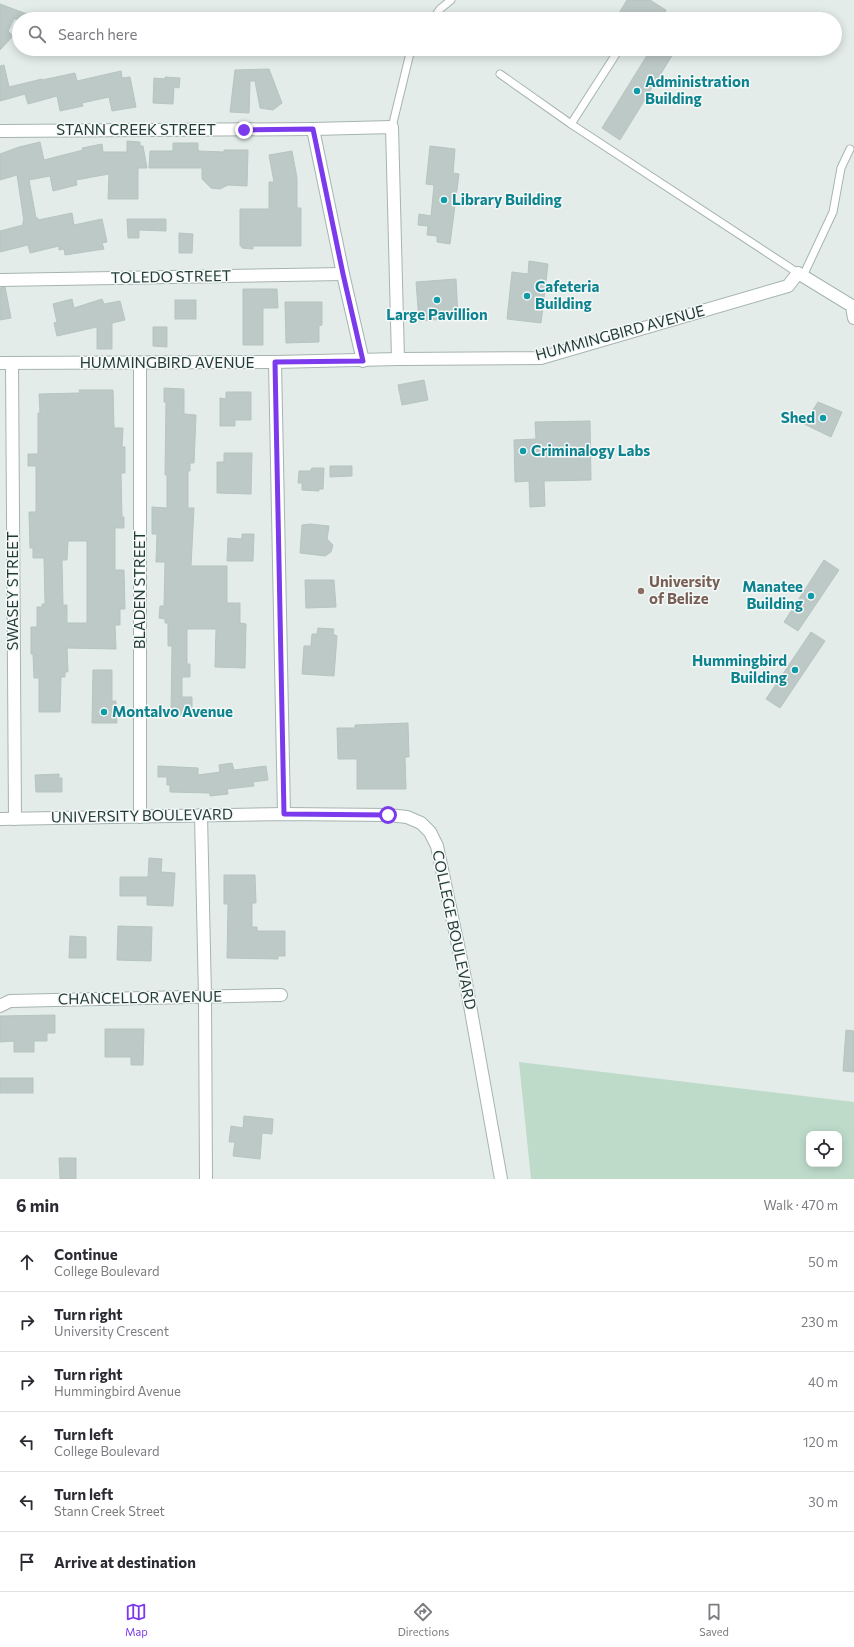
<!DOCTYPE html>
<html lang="en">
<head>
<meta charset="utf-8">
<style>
  :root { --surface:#fff; --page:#f7f7f7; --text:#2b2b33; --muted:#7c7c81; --line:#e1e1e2; --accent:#7c3aed }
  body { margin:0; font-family:Commissioner,sans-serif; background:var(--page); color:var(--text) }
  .controls { position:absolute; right:12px; bottom:12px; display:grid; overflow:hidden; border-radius:8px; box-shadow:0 2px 10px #0003 }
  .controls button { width:36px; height:36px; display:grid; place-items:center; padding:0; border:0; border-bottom:1px solid var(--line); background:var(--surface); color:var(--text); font:20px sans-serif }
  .stop { position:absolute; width:12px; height:12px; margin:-9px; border:3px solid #7c3aed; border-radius:50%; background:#fff }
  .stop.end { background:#7c3aed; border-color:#fff; box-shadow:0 1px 4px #0008 }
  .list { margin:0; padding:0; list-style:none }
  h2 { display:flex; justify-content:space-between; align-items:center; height:52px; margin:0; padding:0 16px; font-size:17px }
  h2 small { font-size:13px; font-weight:400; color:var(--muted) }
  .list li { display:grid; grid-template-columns:26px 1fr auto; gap:12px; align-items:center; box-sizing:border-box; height:60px; padding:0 16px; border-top:1px solid var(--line) }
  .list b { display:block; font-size:15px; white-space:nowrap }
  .list p { margin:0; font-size:13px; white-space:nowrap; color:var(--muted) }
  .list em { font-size:13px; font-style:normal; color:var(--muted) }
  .icon { flex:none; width:22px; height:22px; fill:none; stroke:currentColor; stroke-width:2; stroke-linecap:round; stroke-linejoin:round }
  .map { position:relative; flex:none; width:854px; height:1179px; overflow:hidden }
  .search { position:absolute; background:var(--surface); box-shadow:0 2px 10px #0003; left:12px; right:12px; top:12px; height:44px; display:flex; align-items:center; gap:10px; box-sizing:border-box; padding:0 14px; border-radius:22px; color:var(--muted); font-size:15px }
  .sheet { height:412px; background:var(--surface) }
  nav { display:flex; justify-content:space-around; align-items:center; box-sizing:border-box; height:56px; border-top:1px solid var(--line); background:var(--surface); font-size:11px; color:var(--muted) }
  nav a { display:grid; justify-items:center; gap:2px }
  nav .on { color:var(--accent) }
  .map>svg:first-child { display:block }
  .green { fill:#bedbca; fill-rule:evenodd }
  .building { fill:#bcc9c6; stroke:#b6c5c1; fill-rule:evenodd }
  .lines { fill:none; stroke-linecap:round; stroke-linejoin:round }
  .lane-casing { stroke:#a6b4b1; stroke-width:9 }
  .street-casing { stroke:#a6b4b1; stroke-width:14 }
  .lane { stroke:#fff; stroke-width:7 }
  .street { stroke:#fff; stroke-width:12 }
  .route { stroke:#7c3aed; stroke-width:5 }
  .culture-dot { fill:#0f9aa8; stroke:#f4f9f7; stroke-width:1.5 }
  .education-dot { fill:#8d6e63; stroke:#f4f9f7; stroke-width:1.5 }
  .labels { text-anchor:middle; stroke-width:3; stroke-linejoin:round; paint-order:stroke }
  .culture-label { font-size:15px; font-weight:bold; fill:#0d838f; stroke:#f4f9f7; text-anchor:start }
  .street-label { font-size:15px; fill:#243c39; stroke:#f4f9f7 }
  .education-label { font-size:15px; font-weight:bold; fill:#785e54; stroke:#f4f9f7; text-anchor:start }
</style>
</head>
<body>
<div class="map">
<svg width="854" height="1179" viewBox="0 0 854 1179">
  <rect width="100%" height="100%" fill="#e3ece9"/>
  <path class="green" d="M 519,1062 L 854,1102 L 854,1179 L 531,1179 ZM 809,1134 L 839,1134 L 839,1164 L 809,1164 Z"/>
  <g class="building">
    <polygon points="627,0 650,0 666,10 662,19 629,19 619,13"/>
    <polygon points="0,4 38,18 38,19 14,19 8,31 13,36 0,50"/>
    <polygon points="651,49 665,49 673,54 620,140 602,128"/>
    <polygon points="4,65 9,87 42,79 42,80 75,73 77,81 121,71 122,78 130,77 136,107 112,111 109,97 82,103 83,106 60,111 57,96 28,104 25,94 0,101 0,66"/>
    <polygon points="269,69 282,103 273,110 260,108 255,81 250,81 249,113 230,112 235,70"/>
    <polygon points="165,77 180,78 179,88 174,87 173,104 153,103 154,78 165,79"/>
    <polygon points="127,141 140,142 140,146 143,146 147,168 138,168 138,199 108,199 109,174 76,180 77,185 53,191 50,176 29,180 36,218 38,218 38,220 72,213 74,225 102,219 107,242 102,243 104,249 65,255 64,249 59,250 59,246 30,253 28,245 0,252 0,231 23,225 23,221 24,221 17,175 0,180 0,154 19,147 40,142 44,160 83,150 82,148 102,144 103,152 127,152"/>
    <polygon points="173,143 198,143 198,151 224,152 224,150 248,150 247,186 228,185 220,189 211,188 202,179 202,168 149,168 150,151 173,151"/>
    <polygon points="430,146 455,149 453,173 459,174 450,244 437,242 437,236 427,235 428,226 418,225 419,214 431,216 434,185 426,184"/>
    <polygon points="292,151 297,178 297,208 301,208 301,246 253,246 253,249 242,248 242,246 240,246 240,209 269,209 269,182 274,182 269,155"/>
    <polygon points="127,219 166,219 166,231 139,230 139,238 128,238"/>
    <polygon points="179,233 193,234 192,253 179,253"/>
    <polygon points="529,261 548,264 541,323 507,319 512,272 528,274"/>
    <polygon points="456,279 458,318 419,321 416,282"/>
    <polygon points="5,287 11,318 0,320 0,288"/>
    <polygon points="243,289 277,289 278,308 263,308 263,345 243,345"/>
    <polygon points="72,299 74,308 102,299 104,304 120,301 125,320 112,323 112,349 97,349 97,327 57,336 54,323 57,322 53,304"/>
    <rect x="175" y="300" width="21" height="19"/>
    <polygon points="285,302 322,302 322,325 319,326 319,342 286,343"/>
    <polygon points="153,327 167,327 167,347 153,346"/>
    <polygon points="424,380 428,400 402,405 398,385"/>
    <polygon points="164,388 184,389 184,414 196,415 194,463 190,463 190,471 188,471 188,508 194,508 191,566 227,566 227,603 240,603 240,623 246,624 245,668 215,667 216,629 187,629 187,664 190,664 190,677 182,677 182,697 192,697 192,713 182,713 182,715 171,715 172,646 168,646 168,623 165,623 165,619 159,618 160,606 164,606 165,562 156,562 157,534 152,534 152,507 167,508 167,475 165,475 166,402 164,402"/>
    <path d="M 79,390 L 113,390 L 114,428 L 123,428 L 122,447 L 125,447 L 125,473 L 121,473 L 122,517 L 124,517 L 124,528 L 115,528 L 115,570 L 124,570 L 125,609 L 120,609 L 120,625 L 115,625 L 116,649 L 67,648 L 68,672 L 65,672 L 65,677 L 61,677 L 60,712 L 39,712 L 39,678 L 34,678 L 33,654 L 31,654 L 31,627 L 37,627 L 37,607 L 42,607 L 42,604 L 45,604 L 44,558 L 33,558 L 33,548 L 30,548 L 29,512 L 36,512 L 36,466 L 28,466 L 28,454 L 38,454 L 38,413 L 40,413 L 39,394 L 80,393 ZM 68,541 L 87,541 L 87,623 L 67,623 L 67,605 L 63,605 L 62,560 L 67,560 Z"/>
    <polygon points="226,392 251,392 251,420 235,420 235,426 220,426 220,398 226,399"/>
    <polygon points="818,402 842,412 831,437 804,424"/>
    <polygon points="590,421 591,480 544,481 545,506 530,507 529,481 515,482 514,440 536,439 535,422"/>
    <polygon points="224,453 252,453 251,494 217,493 217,462 224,462"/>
    <polygon points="330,466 352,466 352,476 330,477"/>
    <polygon points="312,468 324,468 323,489 319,489 319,491 302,490 302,483 298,483 299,471 310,471"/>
    <polygon points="310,524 329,526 327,539 333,545 331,552 325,556 300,553 302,525"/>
    <polygon points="242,534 254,534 253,561 227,561 228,538 242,539"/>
    <polygon points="824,560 839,570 798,631 784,622"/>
    <polygon points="305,580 334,580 336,607 306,608"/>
    <polygon points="318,628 334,629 333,634 337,636 334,676 302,674 304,646 311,646 312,634 317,634"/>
    <polygon points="811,632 825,641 780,708 766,699"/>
    <polygon points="93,670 112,670 112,701 116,701 117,723 92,723"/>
    <polygon points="408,723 409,757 405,757 406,789 357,789 357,759 338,759 337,728 355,728 355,725"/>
    <polygon points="232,763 234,770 266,766 268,780 253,782 254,786 227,789 228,794 210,796 210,793 170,792 170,785 167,785 167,777 158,777 158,766 198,768 198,775 220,772 219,765"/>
    <polygon points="59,774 59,778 62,778 62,792 36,792 35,775"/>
    <polygon points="149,858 162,859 161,872 175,873 173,906 147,905 147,896 120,896 120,877 148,877"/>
    <polygon points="224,875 255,875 256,903 252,903 252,927 257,927 257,931 285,931 285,956 278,956 278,959 227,958 228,904 224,904"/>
    <polygon points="118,926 152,927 151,961 117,960"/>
    <polygon points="70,936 86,937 86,958 69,958"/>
    <polygon points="55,1015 55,1033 47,1033 47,1041 34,1041 34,1052 14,1052 14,1041 0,1042 0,1016"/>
    <polygon points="105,1029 144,1029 143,1065 131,1065 131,1057 105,1057"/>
    <polygon points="846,1030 854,1031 854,1072 843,1071"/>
    <rect x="0" y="1078" width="33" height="15"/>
    <polygon points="244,1116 273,1119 272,1134 262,1133 260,1159 233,1156 235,1142 229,1142 231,1126 243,1128"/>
    <polygon points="59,1158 76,1158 76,1179 60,1179"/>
  </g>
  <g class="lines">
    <g class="lane-casing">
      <g id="lane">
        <polyline points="433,19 440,9 451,0"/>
        <polyline points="500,74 571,124 798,273"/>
        <polyline points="571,124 616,54"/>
        <polyline points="392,127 411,49"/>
        <polyline points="803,276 833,212 841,168 850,149"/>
      </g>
    </g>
    <g class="street-casing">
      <g id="street">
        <polyline points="313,129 343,274 363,361"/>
        <polyline points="0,131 313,129 392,127 398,359"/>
        <polyline points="0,280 343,274"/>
        <polyline points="275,362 284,814"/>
        <polyline points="0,363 275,362 398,359 541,358 788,286 798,273 852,306 854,318"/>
        <polyline points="12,363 15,819"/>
        <polyline points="140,364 140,817"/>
        <polyline points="201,815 205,997 206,1179"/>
        <polyline points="0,819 284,814 388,815 407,817 421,823 430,832 437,846 466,983 501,1179"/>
        <polyline points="0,1006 10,1001 281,995"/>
      </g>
    </g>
    <use href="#lane" class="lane"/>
    <use href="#street" class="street"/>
  </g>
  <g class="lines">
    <polyline class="route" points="244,130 313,129 343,274 363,361 275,362 284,814 388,815"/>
  </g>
  <g class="culture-dot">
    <circle cx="637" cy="91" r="4"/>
    <circle cx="444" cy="200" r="4"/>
    <circle cx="527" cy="296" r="4"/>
    <circle cx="437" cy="300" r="4"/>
    <circle cx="823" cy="418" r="4"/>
    <circle cx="523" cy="451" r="4"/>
    <circle cx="811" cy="596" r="4"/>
    <circle cx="795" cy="670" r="4"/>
    <circle cx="104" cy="712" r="4"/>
  </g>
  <circle class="education-dot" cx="641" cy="591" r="4"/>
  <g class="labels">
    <g class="culture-label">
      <text x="645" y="87">Administration<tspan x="645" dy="17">Building</tspan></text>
      <text x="452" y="205">Library Building</text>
      <text x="535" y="292">Cafeteria<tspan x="535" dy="17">Building</tspan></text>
      <text x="437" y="320" text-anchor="middle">Large Pavillion</text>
      <text x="815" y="423" text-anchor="end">Shed</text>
      <text x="531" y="456">Criminalogy Labs</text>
      <text x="803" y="592" text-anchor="end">Manatee<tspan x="803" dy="17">Building</tspan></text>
      <text x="787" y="666" text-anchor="end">Hummingbird<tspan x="787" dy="17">Building</tspan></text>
      <text x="112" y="717">Montalvo Avenue</text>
    </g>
    <g class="street-label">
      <text x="136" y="135">STANN CREEK STREET</text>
      <text transform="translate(171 277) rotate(-1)" y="5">TOLEDO STREET</text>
      <text transform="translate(620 333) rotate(-15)" y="5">HUMMINGBIRD AVENUE</text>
      <text x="167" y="368">HUMMINGBIRD AVENUE</text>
      <text transform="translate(140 590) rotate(-90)" y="5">BLADEN STREET</text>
      <text transform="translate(13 591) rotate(-90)" y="5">SWASEY STREET</text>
      <text transform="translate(142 816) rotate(-1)" y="5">UNIVERSITY BOULEVARD</text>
      <text transform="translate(454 930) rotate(78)" y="5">COLLEGE BOULEVARD</text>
      <text transform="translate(140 998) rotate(-1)" y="5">CHANCELLOR AVENUE</text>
    </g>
    <g class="education-label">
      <text x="649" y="587">University<tspan x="649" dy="17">of Belize</tspan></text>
    </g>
  </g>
</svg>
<div class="controls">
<button><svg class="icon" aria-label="locate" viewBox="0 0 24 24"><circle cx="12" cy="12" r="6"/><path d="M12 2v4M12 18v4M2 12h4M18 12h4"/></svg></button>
</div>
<div class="stop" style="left:388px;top:815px"></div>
<div class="stop end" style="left:244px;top:130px"></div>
<div class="search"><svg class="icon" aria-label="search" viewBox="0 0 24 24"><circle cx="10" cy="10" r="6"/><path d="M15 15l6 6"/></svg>Search here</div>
</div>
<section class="sheet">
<h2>6 min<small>Walk · 470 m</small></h2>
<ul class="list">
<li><svg class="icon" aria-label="ahead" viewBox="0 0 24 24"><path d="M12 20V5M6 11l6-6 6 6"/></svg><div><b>Continue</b><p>College Boulevard</p></div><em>50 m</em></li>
<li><svg class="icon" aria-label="right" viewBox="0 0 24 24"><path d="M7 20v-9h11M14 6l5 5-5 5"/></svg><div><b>Turn right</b><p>University Crescent</p></div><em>230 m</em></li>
<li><svg class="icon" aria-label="right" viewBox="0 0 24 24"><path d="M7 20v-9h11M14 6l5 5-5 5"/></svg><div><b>Turn right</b><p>Hummingbird Avenue</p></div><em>40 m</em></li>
<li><svg class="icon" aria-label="left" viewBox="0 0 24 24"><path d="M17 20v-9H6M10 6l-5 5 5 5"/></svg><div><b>Turn left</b><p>College Boulevard</p></div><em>120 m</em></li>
<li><svg class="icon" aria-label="left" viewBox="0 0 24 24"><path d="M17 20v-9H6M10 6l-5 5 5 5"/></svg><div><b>Turn left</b><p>Stann Creek Street</p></div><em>30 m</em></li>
<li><svg class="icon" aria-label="arrive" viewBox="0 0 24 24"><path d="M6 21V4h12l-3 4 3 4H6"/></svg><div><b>Arrive at destination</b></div></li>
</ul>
</section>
<nav>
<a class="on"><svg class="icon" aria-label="map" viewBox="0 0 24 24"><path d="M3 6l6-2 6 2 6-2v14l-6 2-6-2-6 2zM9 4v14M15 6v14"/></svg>Map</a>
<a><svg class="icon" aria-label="directions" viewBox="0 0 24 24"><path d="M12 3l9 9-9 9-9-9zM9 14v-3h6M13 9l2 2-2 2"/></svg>Directions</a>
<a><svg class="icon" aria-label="saved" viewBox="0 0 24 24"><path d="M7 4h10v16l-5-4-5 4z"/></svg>Saved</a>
</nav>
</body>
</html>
